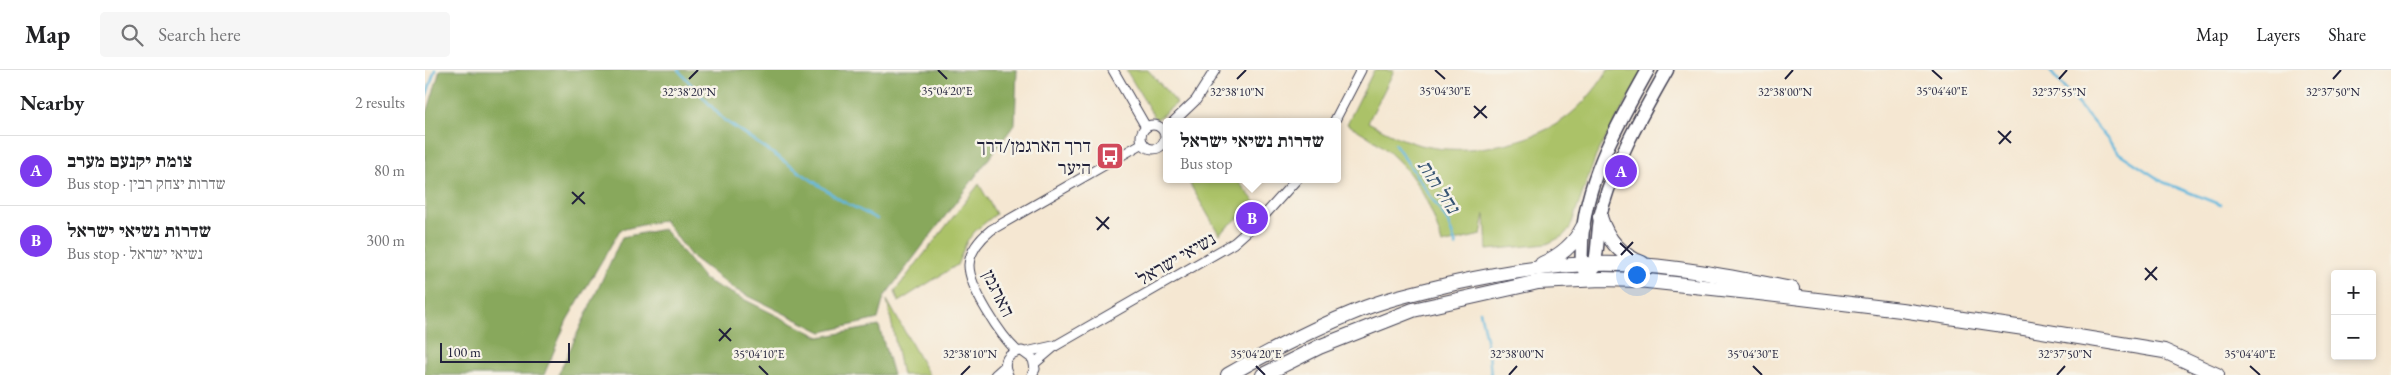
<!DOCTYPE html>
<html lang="en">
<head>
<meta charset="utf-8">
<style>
  :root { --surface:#fff; --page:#f6f6f6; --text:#202124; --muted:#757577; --line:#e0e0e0; --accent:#7c3aed }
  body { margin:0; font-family:"EB Garamond","Frank Ruhl Libre",serif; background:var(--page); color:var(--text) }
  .controls { position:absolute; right:15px; bottom:15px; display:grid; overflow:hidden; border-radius:5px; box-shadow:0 2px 8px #0003 }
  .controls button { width:45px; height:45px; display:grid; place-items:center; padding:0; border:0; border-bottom:1px solid var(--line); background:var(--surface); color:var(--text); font:25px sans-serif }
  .scale { position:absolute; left:15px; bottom:12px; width:130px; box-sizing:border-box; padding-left:5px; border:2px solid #22223b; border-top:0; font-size:14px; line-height:18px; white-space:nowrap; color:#22223b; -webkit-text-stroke:4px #f7f3e8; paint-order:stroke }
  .you { position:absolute; left:1211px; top:204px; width:18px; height:18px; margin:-12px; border:4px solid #fff; border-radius:50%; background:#1a73e8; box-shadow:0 0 0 8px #1a73e833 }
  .badge { display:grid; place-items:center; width:32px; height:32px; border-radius:50%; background:var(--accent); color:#fff; font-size:16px; font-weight:700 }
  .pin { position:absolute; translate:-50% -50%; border:2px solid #fff; box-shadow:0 1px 5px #0006 }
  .popup { position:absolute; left:738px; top:48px; width:178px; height:65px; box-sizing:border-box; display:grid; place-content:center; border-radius:5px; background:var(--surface); filter:drop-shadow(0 1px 4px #0005); font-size:16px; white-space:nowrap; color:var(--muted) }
  .popup b { font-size:19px; color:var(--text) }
  .popup::after { content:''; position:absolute; left:50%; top:100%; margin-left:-10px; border:10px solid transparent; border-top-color:var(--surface) }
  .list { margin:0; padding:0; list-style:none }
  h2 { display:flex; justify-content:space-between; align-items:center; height:65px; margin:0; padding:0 20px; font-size:21px }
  h2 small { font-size:16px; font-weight:400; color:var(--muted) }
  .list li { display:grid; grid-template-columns:32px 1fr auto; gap:15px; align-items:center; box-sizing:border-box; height:70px; padding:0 20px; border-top:1px solid var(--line) }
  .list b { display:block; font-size:19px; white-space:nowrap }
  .list p { margin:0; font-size:16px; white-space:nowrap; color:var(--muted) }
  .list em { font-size:16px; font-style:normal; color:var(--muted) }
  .icon { flex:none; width:28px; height:28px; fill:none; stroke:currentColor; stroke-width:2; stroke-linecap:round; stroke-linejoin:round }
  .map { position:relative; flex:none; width:1966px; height:305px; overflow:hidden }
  header { display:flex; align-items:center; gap:30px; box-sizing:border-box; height:70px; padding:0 25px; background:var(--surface); border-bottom:1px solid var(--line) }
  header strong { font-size:24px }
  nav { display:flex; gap:28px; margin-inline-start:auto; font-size:18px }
  .search { width:350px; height:45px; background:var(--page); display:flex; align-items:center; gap:12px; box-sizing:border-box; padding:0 18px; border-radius:5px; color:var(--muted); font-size:19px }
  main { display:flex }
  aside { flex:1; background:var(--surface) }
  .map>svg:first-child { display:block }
  .green { fill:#abc267; stroke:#667251 }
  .forest { fill:#88a85c; stroke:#55654c }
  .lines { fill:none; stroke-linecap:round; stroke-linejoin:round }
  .stream { stroke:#60b7dd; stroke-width:2.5 }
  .minor-casing { stroke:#424052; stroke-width:11 }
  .secondary-casing { stroke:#424052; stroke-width:15 }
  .primary-casing { stroke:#424052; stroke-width:16 }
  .minor { stroke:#fff; stroke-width:9 }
  .secondary { stroke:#fff; stroke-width:12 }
  .primary { stroke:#fff; stroke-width:14 }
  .ticks { fill:none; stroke:#22223b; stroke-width:2 }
  .labels { text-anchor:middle; stroke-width:5; stroke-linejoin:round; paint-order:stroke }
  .poi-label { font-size:19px; fill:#22223b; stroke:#f7f3e8; text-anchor:end }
  .street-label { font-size:19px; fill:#22223b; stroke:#f7f3e8 }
  .water-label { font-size:20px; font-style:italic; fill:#385674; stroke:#f7f3e8 }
  .ticks-label { font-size:12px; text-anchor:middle; fill:#22223b; stroke:#f7f3e8; stroke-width:5; stroke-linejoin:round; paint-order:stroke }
</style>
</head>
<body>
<header>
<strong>Map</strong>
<div class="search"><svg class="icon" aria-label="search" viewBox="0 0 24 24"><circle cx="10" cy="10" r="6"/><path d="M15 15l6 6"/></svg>Search here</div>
<nav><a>Map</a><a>Layers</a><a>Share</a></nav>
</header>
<main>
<aside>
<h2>Nearby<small>2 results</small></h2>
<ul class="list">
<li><span class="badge">A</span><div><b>צומת יקנעם מערב</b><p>Bus stop · שדרות יצחק רבין</p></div><em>80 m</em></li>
<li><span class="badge">B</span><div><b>שדרות נשיאי ישראל</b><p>Bus stop · נשיאי ישראל</p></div><em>300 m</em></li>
</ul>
</aside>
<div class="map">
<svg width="1966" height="305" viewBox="0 0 1966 305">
  <rect width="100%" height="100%" fill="#f7f3e8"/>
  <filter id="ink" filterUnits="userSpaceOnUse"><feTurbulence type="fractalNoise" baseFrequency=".02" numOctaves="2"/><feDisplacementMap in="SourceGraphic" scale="10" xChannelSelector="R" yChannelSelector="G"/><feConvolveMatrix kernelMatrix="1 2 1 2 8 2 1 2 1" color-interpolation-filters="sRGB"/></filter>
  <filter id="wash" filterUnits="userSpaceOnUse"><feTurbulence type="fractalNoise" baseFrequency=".0096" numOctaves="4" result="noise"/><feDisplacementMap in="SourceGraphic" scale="20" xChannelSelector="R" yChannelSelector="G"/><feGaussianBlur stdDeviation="1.12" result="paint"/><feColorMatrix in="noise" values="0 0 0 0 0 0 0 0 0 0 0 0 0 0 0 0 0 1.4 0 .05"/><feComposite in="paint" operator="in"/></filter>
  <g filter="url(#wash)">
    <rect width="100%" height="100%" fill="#f5e7d2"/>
    <g class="green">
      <polygon points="701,0 723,0 752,33 731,50"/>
      <path d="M 949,0 L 969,1 L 943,52 C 960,61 980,72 1000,76 C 1039,85 1095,75 1130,55 C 1152,42 1170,21 1183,0 L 1219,0 L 1171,86 L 1145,158 L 1138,166 L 1122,174 L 1062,180 L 1060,144 L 1056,165 L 1017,174 C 1002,116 975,82 922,54 Z"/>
      <polygon points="762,109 811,109 831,133 794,164"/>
      <polygon points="554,114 571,144 551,160 542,171 532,195 473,232 470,221"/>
      <polygon points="462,230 504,305 477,305"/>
    </g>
    <g class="forest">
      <polygon points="15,0 592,0 590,54 459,227 453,249 397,262 309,219 266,186 239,150 195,160 142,250 119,305 0,305 0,50"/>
      <polygon points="239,159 280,210 395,267 454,256 468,305 133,305 197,167"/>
    </g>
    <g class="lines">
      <g class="stream">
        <polyline points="253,0 299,50 417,131 452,149"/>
        <polyline points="1624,0 1694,83 1738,112 1796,135"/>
        <polyline points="0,30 10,0"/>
        <polyline points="970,74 1023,152 1031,176"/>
        <polyline points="1055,241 1064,283 1066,305"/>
      </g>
    </g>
  </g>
  <g filter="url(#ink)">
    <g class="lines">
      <g class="minor-casing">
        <g id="minor">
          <polyline points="688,0 721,57"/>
          <polyline points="748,52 771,30 790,0"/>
          <polyline points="909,52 936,0"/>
          <circle cx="728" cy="67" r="12"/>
          <path d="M 592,281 C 576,266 544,218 544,195 C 545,180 555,169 566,160 L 718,73"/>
          <polyline points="601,282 628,276"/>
          <polyline points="610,293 630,276 809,173 836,149 872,109"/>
          <polyline points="570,305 580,296"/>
          <path d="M 583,305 C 576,293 583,282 597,281 L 608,289 L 610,299 L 607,305"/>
        </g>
      </g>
      <g class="secondary-casing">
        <g id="secondary">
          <path d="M 1160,203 C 1155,193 1157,184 1157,172 C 1160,109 1193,54 1223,0"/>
          <path d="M 1164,209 C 1176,185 1170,161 1178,135 C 1192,87 1218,43 1242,0"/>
        </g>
      </g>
      <g class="primary-casing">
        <g id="primary">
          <path d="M 1175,147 C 1182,169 1195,185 1217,193"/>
          <path d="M 1117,194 C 1135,186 1149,175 1158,157"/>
          <path d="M 803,305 C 845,281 887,259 932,241 C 963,228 997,221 1030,213 C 1084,201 1139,192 1195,194 C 1253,196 1310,208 1367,219"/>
          <polyline points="838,305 894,277 988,240 1113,212 1177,209 1213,210 1334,223 1476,240 1599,258 1739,281 1792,305"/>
        </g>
      </g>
      <use href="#minor" class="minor"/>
      <use href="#secondary" class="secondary"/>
      <use href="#primary" class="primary"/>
    </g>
  </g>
  <path class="ticks" d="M 513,0 L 522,9M 1010,0 L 1020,9M 1507,0 L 1517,9M 264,9 L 273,0M 812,9 L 821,0M 1360,9 L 1368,0M 1634,9 L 1642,0M 1908,9 L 1916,0M 1049,36 L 1062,48M 1049,48 L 1061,36M 1573,61 L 1586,73M 1574,74 L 1586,61M 147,122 L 160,134M 147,134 L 159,122M 671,147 L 684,159M 672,160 L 684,147M 1195,173 L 1208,185M 1196,185 L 1208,172M 1720,198 L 1732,210M 1720,210 L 1732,197M 294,259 L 306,271M 294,271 L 306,258M 334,296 L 343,305M 831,296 L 840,305M 1328,296 L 1337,305M 1825,296 L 1835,305M 536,305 L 545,296M 1084,305 L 1092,296M 1632,305 L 1640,296"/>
  <defs>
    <g id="bus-square" transform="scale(1.4375)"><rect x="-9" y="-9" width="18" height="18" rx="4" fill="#d1495b" stroke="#f7f3e8"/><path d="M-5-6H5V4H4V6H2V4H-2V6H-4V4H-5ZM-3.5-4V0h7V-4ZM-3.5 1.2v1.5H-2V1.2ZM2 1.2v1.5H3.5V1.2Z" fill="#fff"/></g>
  </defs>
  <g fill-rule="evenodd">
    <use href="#bus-square" x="685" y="86"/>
  </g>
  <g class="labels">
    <g class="poi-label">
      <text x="666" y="82">דרך הארגמן/דרך<tspan x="666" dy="22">היער</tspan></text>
    </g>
    <g class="street-label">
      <text transform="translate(751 188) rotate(-30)" y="7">נשיאי ישראל</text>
      <text transform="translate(574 223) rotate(64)" y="7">הארגמן</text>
    </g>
    <g class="water-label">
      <text transform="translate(1014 116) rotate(57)" y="7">נחל תות</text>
    </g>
  </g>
  <g class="ticks-label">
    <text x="522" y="25">35°04'20"E</text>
    <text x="1020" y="25">35°04'30"E</text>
    <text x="1517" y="25">35°04'40"E</text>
    <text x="264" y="26">32°38'20"N</text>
    <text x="812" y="26">32°38'10"N</text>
    <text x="1360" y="26">32°38'00"N</text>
    <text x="1634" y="26">32°37'55"N</text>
    <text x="1908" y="26">32°37'50"N</text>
    <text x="545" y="288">32°38'10"N</text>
    <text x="1092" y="288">32°38'00"N</text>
    <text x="1640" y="288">32°37'50"N</text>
    <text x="334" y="288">35°04'10"E</text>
    <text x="831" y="288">35°04'20"E</text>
    <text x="1328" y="288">35°04'30"E</text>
    <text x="1825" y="288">35°04'40"E</text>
  </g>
</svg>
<div class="controls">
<button>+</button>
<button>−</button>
</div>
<div class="scale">100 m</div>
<div class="you"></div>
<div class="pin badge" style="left:1196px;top:101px">A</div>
<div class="pin badge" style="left:827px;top:148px">B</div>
<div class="popup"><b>שדרות נשיאי ישראל</b>Bus stop</div>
</div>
</main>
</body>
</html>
